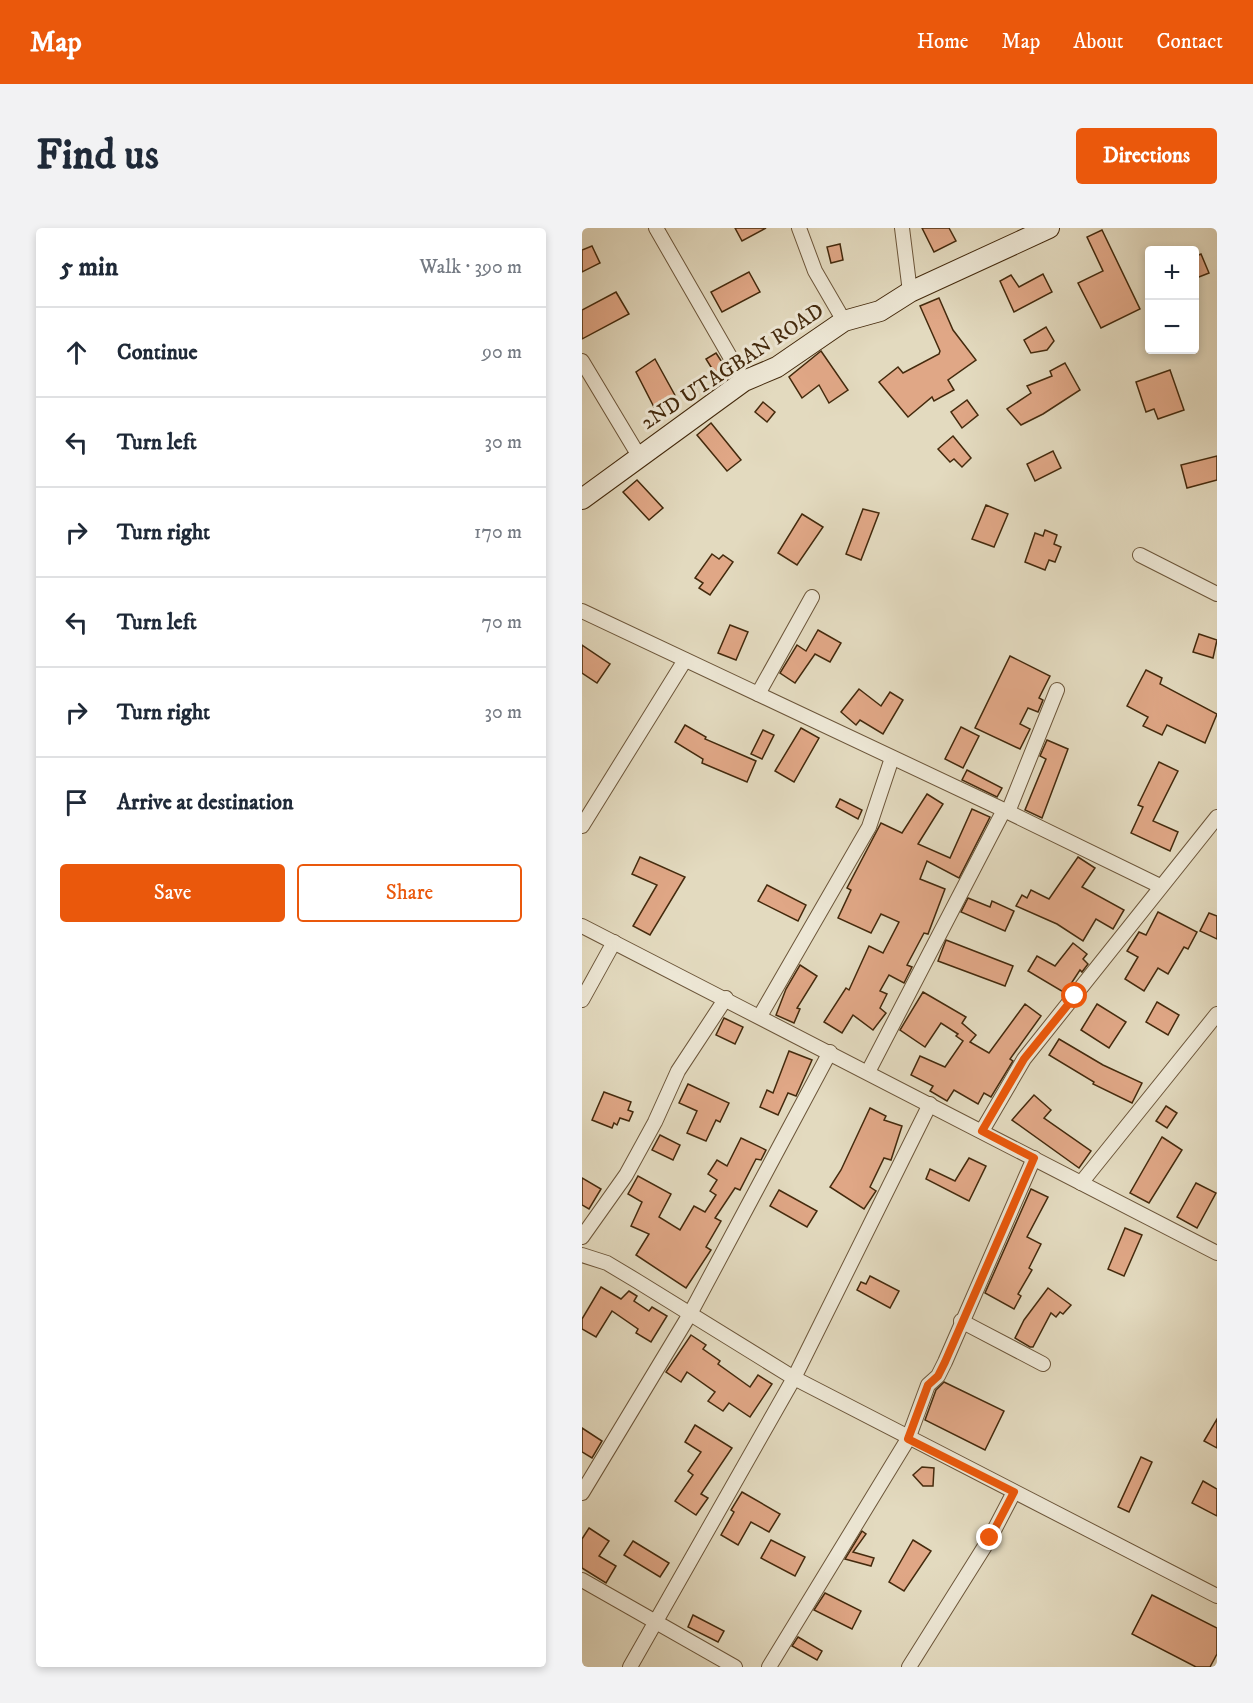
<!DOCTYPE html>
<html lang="en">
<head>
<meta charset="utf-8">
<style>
  :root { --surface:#fff; --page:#f2f2f3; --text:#1f2937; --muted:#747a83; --line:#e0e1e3; --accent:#ea580c }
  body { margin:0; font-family:"IM FELL DW Pica",serif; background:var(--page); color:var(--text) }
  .controls { position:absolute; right:18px; top:18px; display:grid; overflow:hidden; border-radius:6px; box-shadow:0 3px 9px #0003 }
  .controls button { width:54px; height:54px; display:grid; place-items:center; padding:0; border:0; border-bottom:2px solid var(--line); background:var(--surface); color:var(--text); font:30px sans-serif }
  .stop { position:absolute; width:18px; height:18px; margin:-14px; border:4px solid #ea580c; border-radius:50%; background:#fff }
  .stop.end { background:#ea580c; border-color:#fff; box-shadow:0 2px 6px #0008 }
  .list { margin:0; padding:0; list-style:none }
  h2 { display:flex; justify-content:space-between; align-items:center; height:78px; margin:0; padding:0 24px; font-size:26px }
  h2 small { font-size:20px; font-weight:400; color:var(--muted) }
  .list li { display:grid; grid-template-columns:39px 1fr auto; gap:18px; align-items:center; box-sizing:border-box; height:90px; padding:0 24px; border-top:2px solid var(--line) }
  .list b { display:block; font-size:22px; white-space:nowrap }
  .list em { font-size:20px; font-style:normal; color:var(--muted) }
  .actions { display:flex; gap:12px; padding:18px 24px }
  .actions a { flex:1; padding:14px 0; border:2px solid var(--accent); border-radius:6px; text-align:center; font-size:21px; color:var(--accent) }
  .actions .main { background:var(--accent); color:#fff }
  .icon { flex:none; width:33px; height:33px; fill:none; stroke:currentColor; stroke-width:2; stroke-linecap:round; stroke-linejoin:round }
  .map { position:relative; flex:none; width:635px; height:1439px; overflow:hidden; border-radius:6px }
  header { display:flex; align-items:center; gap:36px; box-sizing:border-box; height:84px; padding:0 30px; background:var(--accent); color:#fff }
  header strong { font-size:28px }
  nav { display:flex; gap:33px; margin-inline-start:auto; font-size:21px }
  .intro { display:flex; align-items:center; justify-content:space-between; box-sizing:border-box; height:144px; padding:0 36px }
  h1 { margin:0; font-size:42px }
  .button { padding:15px 27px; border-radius:6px; background:var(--accent); color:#fff; font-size:21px; font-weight:700 }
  main { display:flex; gap:36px; padding:0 36px }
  aside { flex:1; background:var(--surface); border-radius:6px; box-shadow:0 3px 9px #0003 }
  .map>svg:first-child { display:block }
  .building { fill:#e0a786; stroke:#442a0d; stroke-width:1.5 }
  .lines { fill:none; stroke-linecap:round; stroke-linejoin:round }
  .street-casing { stroke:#6c563a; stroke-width:16 }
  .secondary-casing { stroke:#442a0d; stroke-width:22 }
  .street { stroke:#ede7d5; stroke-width:14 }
  .secondary { stroke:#ede7d5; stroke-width:20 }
  .route { stroke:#ea580c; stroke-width:8 }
  .labels { text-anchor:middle; stroke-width:6; stroke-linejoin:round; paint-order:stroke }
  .street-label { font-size:21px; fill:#442a0d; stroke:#ede7d5 }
</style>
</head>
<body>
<header>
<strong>Map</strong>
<nav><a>Home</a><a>Map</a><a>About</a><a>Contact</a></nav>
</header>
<div class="intro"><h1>Find us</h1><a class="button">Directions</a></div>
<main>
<aside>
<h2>5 min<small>Walk · 390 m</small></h2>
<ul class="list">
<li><svg class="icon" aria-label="ahead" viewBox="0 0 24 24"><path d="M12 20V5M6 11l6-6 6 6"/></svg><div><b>Continue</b></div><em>90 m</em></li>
<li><svg class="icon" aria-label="left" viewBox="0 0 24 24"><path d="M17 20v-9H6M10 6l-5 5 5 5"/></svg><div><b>Turn left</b></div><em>30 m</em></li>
<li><svg class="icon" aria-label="right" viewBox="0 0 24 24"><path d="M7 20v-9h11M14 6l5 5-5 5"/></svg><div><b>Turn right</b></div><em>170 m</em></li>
<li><svg class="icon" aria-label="left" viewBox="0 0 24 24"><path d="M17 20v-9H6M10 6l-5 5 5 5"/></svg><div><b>Turn left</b></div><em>70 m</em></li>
<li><svg class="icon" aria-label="right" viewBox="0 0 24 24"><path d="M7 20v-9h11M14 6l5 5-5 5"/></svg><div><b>Turn right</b></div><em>30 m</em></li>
<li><svg class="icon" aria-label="arrive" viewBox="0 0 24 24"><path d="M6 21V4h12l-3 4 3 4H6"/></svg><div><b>Arrive at destination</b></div></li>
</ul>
<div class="actions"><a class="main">Save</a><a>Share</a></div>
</aside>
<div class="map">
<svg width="635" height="1439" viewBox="0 0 635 1439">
  <rect width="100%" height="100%" fill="#e3dabf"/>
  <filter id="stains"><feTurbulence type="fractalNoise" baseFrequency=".00333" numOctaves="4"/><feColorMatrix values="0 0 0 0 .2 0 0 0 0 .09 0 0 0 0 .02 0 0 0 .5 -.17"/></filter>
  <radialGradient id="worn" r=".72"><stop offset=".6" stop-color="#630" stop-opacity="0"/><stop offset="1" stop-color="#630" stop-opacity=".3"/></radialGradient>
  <g class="building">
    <polygon points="153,0 184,0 160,13"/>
    <polygon points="340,0 367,0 374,13 352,24"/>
    <polygon points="520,2 558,81 519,100 496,55 521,43 505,9"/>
    <polygon points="258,16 261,32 249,35 245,19"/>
    <polygon points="10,18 18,35 0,44 0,22"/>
    <polygon points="619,26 627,45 612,51 612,29"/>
    <polygon points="167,44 178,64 140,84 129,64"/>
    <polygon points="461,46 470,64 432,84 418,53 429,47 437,59"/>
    <polygon points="34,64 47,86 0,111 0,82"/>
    <polygon points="357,70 371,102 394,132 366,152 372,162 352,173 350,169 326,189 297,154 316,139 321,145 357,126 358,123 338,78"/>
    <polygon points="464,99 472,113 465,122 449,125 442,112"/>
    <polygon points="239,123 266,162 247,175 237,157 220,170 207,149"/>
    <polygon points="134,125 149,148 139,155 124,131"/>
    <polygon points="73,131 95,171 74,183 54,144"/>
    <polygon points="483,135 498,162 461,186 439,197 425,181 449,165 445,158 470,148 468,143"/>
    <polygon points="588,142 602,182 576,191 572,181 564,184 554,154"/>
    <polygon points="385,172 396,187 380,200 369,184"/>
    <polygon points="181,174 193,184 185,194 173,184"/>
    <polygon points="129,195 159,232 145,243 115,207"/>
    <polygon points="371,208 389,230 380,239 372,231 368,234 356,221"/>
    <polygon points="471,223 479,240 453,253 445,236"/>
    <polygon points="635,228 635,252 605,260 599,237"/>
    <polygon points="55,252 81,280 67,292 41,264"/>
    <polygon points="404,277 426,286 412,319 390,311"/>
    <polygon points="281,281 297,285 279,332 264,326"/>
    <polygon points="220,286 241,299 215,337 196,325"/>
    <polygon points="463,302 475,307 472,316 479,319 473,334 467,332 463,342 443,334 453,305 461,308"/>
    <polygon points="130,326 137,331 141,327 151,334 128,367 117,360 121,355 113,350"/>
    <polygon points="148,397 166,404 154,432 136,425"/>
    <polygon points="236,402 259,415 248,434 233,426 213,455 198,445 215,417 224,423"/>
    <polygon points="617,406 635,412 631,430 611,424"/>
    <polygon points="0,417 28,436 15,455 0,445"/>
    <polygon points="428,428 468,448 457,470 461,472 456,484 446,480 438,496 448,501 438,521 393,500"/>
    <polygon points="564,442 580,450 578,456 635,486 623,515 585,497 580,507 561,498 566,489 545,478"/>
    <polygon points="277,461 299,478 308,464 321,472 301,506 278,492 274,497 259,484"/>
    <polygon points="103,497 124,509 123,511 174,533 165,554 120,535 121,531 93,514"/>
    <polygon points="379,499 397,508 381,540 363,531"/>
    <polygon points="219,500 237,510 212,554 193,543"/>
    <polygon points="181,502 192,507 180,531 169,526"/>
    <polygon points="465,512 486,521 460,590 443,582 464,531 458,528"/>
    <polygon points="577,534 596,543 571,593 596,604 588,623 549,605 561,579 556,577"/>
    <polygon points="385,542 420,560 415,569 380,552"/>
    <polygon points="345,566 361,576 336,616 368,630 390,581 408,589 377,650 345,633 338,651 363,661 346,706 342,705 325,737 330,739 322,755 307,747 298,763 305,766 298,780 304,785 291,802 271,787 260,805 242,794 264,760 267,762 287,718 301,725 317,694 299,686 289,705 256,690 269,662 265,660 299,595 320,605"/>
    <polygon points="258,571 280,582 276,591 254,579"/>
    <polygon points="58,629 103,649 68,707 51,698 75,657 50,646"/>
    <polygon points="496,629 513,640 500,659 542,682 531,701 514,691 501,713 475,696 434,678 440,667 445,670 449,662 467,671"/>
    <polygon points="185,657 224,677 216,693 176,673"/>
    <polygon points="386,670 408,679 410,673 432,683 423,703 379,684"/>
    <polygon points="576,684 615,704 606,721 602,719 586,746 576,740 562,763 543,751 556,729 545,723 557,704 564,707"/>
    <polygon points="627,685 635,688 635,711 618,703"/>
    <polygon points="364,712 431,738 423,758 356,733"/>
    <polygon points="491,715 505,726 501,731 506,736 500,744 498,742 483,765 446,743 455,728 473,738"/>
    <polygon points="218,737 235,748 215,780 218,781 212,795 194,787 204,761"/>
    <polygon points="341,764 384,789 380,795 394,807 388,814 407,825 443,776 459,788 428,831 431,833 409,869 402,865 396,876 372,862 365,873 348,863 351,858 329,847 338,828 363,839 381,813 374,808 376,806 359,795 343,819 318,802"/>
    <polygon points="575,774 597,787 586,807 564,794"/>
    <polygon points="515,776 544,794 527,820 499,802"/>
    <polygon points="142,790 161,799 153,816 134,807"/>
    <polygon points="477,811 521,837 560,855 550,875 511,856 512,854 467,827"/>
    <polygon points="207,823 230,832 214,868 206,865 196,887 178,879 185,862 191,865"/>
    <polygon points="106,856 147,875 138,894 134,892 124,913 105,905 115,883 97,875"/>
    <polygon points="22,864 49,874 46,882 51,884 47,893 38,890 35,897 32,895 30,900 10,892"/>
    <polygon points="452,867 469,882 462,890 509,923 497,940 430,892"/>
    <polygon points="584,878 595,885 585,900 574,893"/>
    <polygon points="288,880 304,888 302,892 320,898 309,932 302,930 288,959 294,963 282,981 248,959 259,942"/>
    <polygon points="78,907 98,917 91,932 70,922"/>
    <polygon points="580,909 600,922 567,975 548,965"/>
    <polygon points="159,910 184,922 179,932 174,931 158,962 153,960 133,990 139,993 124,1019 129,1022 104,1060 54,1027 67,1006 49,998 60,974 46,966 56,948 89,966 77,989 98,1002 112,978 123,984 134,967 128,963 135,952 126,946 135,932 145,938"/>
    <polygon points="387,930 404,938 387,973 344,951 348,941 373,953"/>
    <polygon points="0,950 19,961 7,981 0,977"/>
    <polygon points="614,955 634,965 615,1000 595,989"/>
    <polygon points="449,961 466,969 445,1009 459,1016 447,1040 450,1042 436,1066 439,1068 432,1081 403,1065"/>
    <polygon points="197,962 235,983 225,999 188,978"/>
    <polygon points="543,1000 560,1007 542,1048 526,1041"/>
    <polygon points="288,1048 317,1063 308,1080 275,1062 279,1054 284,1056"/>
    <polygon points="19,1059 39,1071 47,1063 55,1068 52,1073 67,1083 70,1079 85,1088 69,1114 54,1105 56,1101 30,1083 14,1109 0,1101 0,1091"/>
    <polygon points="466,1060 489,1077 481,1086 478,1084 474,1089 469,1085 451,1119 448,1119 433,1110 442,1092"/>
    <polygon points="109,1107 124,1117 121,1121 138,1133 136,1136 168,1159 176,1147 190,1156 168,1189 147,1175 141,1183 126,1173 133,1164 105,1144 99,1154 84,1144"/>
    <polygon points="362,1154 422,1183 403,1222 343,1192 354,1162"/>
    <polygon points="635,1191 635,1220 622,1213"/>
    <polygon points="113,1197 150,1220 119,1266 126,1270 114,1287 93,1273 111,1247 106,1243 119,1224 103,1214"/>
    <polygon points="0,1200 20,1213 10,1230 0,1224"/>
    <polygon points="559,1229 570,1234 547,1284 536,1279"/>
    <polygon points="340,1239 352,1240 351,1258 341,1258 331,1247"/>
    <polygon points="621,1253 635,1261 635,1288 610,1275"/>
    <polygon points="160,1264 198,1286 187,1304 169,1294 156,1317 139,1307 152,1284 149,1282"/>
    <polygon points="7,1300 27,1313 17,1328 34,1338 24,1355 0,1340 0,1311"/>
    <polygon points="280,1303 284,1306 271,1324 292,1330 289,1338 263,1331"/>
    <polygon points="189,1312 223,1329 213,1348 179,1330"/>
    <polygon points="331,1312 349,1323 322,1363 307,1354"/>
    <polygon points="51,1313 87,1335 78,1349 42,1327"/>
    <polygon points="243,1365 279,1383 270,1401 232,1382"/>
    <polygon points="570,1367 635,1400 635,1426 628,1439 614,1439 550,1406"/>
    <polygon points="111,1387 142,1403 136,1414 106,1399"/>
    <polygon points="216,1409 240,1423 235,1432 210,1418"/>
  </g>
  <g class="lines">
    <g class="street-casing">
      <g id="street">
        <polyline points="74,0 162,153"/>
        <polyline points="217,0 233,43 262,93"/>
        <polyline points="320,0 328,64"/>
        <polyline points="0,133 57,228"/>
        <polyline points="558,327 635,366"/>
        <polyline points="0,383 422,582"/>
        <polyline points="176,466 230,369"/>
        <polyline points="426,584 475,462"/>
        <polyline points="0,598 103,432"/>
        <polyline points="0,698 635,1025"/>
        <polyline points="0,772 32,714"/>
        <polyline points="178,788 287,599 310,530"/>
        <polyline points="286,844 422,582 578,658"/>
        <polyline points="400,903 442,831 635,589"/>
        <polyline points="499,955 635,786"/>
        <polyline points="0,1009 44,947 73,894 96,843 144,770"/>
        <polyline points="0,1027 25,1035 55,1053 212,1150 635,1368"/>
        <polyline points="379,1093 461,1136"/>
        <polyline points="0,1265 108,1086 248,824"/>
        <polyline points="0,1352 153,1439"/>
        <polyline points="48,1439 212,1150 348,876"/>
        <polyline points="187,1439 326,1211 346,1157 356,1148 363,1134 452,930"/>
        <polyline points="327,1439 408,1310 432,1264"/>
      </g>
    </g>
    <g class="secondary-casing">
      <polyline id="secondary" points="0,271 162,153 195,139 262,93 298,83 328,64 467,0"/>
    </g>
    <use href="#street" class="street"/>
    <use href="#secondary" class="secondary"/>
  </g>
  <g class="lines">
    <polyline class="route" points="408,1310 432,1264 326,1211 346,1157 356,1148 363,1134 452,930 400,903 442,831 493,768"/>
  </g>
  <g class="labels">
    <g class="street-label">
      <text transform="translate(150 138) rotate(-33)" y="7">2ND UTAGBAN ROAD</text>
    </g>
  </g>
  <rect width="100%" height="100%" filter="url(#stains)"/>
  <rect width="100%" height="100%" fill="url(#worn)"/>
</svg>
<div class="controls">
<button>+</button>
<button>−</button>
</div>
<div class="stop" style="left:493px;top:768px"></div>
<div class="stop end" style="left:408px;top:1310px"></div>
</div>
</main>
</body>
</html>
